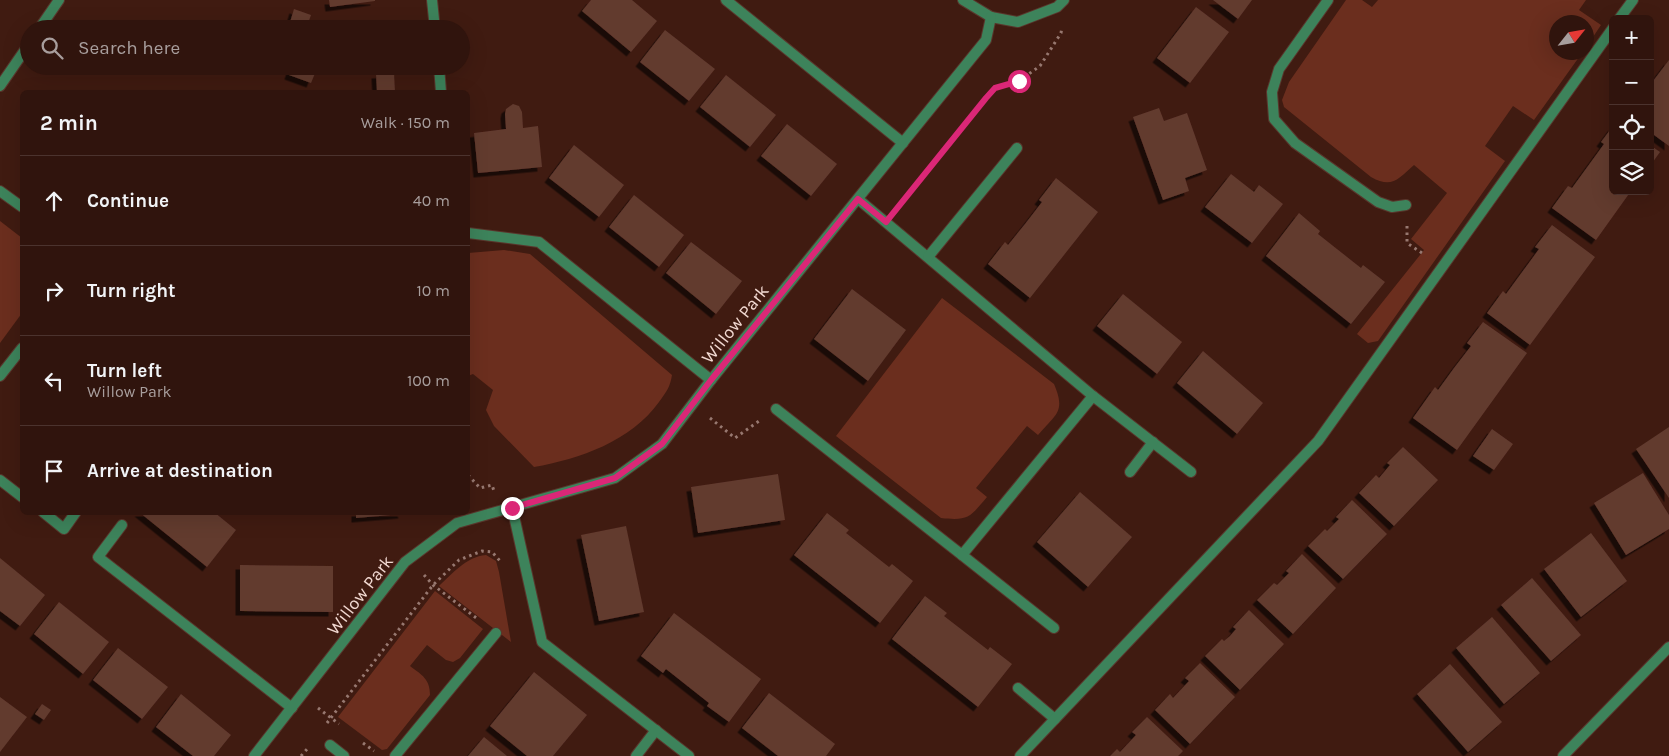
<!DOCTYPE html>
<html lang="en">
<head>
<meta charset="utf-8">
<style>
  :root { --surface:#30140d; --page:#3c211b; --text:#f1f3f6; --muted:#a89e9d; --line:#4b332e }
  body { margin:0; font-family:Karla,sans-serif; background:var(--page); color:var(--text) }
  .controls { position:absolute; right:15px; top:15px; display:grid; overflow:hidden; border-radius:8px; box-shadow:0 5px 20px #0002 }
  .controls button { width:45px; height:45px; display:grid; place-items:center; padding:0; border:0; border-bottom:1px solid var(--line); background:var(--surface); color:var(--text); font:25px sans-serif }
  .compass { position:absolute; left:1549px; top:15px; width:45px; height:45px; border-radius:50%; background:var(--surface); box-shadow:0 5px 20px #0002; rotate:59deg }
  .stop { position:absolute; width:15px; height:15px; margin:-11px; border:4px solid #db2777; border-radius:50%; background:#fff }
  .stop.end { background:#db2777; border-color:#fff; box-shadow:0 1px 5px #0008 }
  .list { margin:0; padding:0; list-style:none }
  h2 { display:flex; justify-content:space-between; align-items:center; height:65px; margin:0; padding:0 20px; font-size:21px }
  h2 small { font-size:16px; font-weight:400; color:var(--muted) }
  .list li { display:grid; grid-template-columns:32px 1fr auto; gap:15px; align-items:center; box-sizing:border-box; height:90px; padding:0 20px; border-top:1px solid var(--line) }
  .list b { display:block; font-size:19px; white-space:nowrap }
  .list p { margin:0; font-size:16px; white-space:nowrap; color:var(--muted) }
  .list em { font-size:16px; font-style:normal; color:var(--muted) }
  .icon { flex:none; width:28px; height:28px; fill:none; stroke:currentColor; stroke-width:2; stroke-linecap:round; stroke-linejoin:round }
  .map { position:relative; flex:none; width:1669px; height:756px; overflow:hidden }
  .search { position:absolute; background:var(--surface); box-shadow:0 5px 20px #0002; left:20px; top:20px; width:450px; height:55px; display:flex; align-items:center; gap:12px; box-sizing:border-box; padding:0 18px; border-radius:28px; color:var(--muted); font-size:19px }
  .panel { position:absolute; background:var(--surface); box-shadow:0 5px 20px #0002; left:20px; top:90px; width:450px; height:425px; border-radius:8px }
  .map>svg:first-child { display:block }
  .green { fill:#6b2e1e }
  .building { fill:#623a2f; filter:url(#shadow) }
  .lines { fill:none; stroke-linecap:round; stroke-linejoin:round }
  .minor-casing { stroke:#59362c; stroke-width:12 }
  .path { stroke:#977870; stroke-width:3; stroke-dasharray:2.5 4; stroke-linecap:butt }
  .minor { stroke:#3d835b; stroke-width:10 }
  .route { stroke:#db2777; stroke-width:6 }
  .labels { text-anchor:middle; stroke-width:4; stroke-linejoin:round; paint-order:stroke }
  .street-label { font-size:18px; fill:#f2d9d2; stroke:#401b11 }
</style>
</head>
<body>
<div class="map">
<svg width="1669" height="756" viewBox="0 0 1669 756">
  <defs>
    <filter id="shadow"><feDropShadow dx="-4.5" dy="4.5" stdDeviation="0" flood-color="#0009"/></filter>
  </defs>
  <rect width="100%" height="100%" fill="#401b11"/>
  <g class="green">
    <path d="M 1346,0 L 1362,0 L 1372,7 L 1378,0 L 1586,0 L 1579,10 L 1601,25 L 1587,46 L 1586,22 L 1556,22 L 1556,52 L 1582,53 L 1534,120 L 1513,106 L 1485,146 L 1505,161 L 1378,341 L 1368,343 L 1357,334 L 1424,250 L 1411,239 L 1447,193 L 1414,165 C 1398,179 1392,189 1371,177 L 1284,107 L 1282,100 L 1289,82 Z"/>
    <polygon points="0,221 22,238 22,313 0,343"/>
    <path d="M 504,250 L 530,254 L 672,375 C 670,387 667,391 659,402 C 631,441 580,459 534,467 L 494,426 L 486,410 L 493,390 L 473,374 L 468,376 L 468,253 Z"/>
    <path d="M 942,298 L 1054,384 C 1066,412 1056,414 1038,435 L 1027,426 L 976,488 L 987,497 C 970,517 969,521 941,518 L 836,436 Z"/>
    <path d="M 486,555 L 496,561 L 499,572 L 511,642 L 439,586 C 453,573 466,557 486,555 Z"/>
    <path d="M 435,591 L 483,629 L 460,658 L 453,662 L 446,660 L 427,645 L 410,666 C 422,675 430,679 430,695 L 387,749 L 382,750 L 338,717 Z"/>
  </g>
  <g class="building">
    <polygon points="329,0 375,0 375,1 330,7"/>
    <polygon points="591,0 632,0 657,21 631,52 582,11"/>
    <polygon points="1213,0 1252,0 1238,19"/>
    <polygon points="1196,7 1229,32 1190,83 1157,58"/>
    <polygon points="294,9 311,15 306,29 288,29"/>
    <polygon points="665,30 715,69 689,101 640,62"/>
    <polygon points="1669,60 1669,146 1650,132 1650,85"/>
    <polygon points="292,66 318,66 311,83 289,75"/>
    <polygon points="394,73 395,92 377,92 376,74"/>
    <polygon points="726,75 776,115 750,147 700,107"/>
    <polygon points="513,104 519,106 522,112 523,128 538,126 542,167 478,173 474,133 506,129 505,114 506,109"/>
    <polygon points="1159,108 1164,121 1187,113 1207,170 1185,178 1189,191 1163,200 1133,117"/>
    <polygon points="787,124 837,164 811,196 761,156"/>
    <polygon points="1613,126 1613,191 1631,191 1596,240 1552,208 1568,186 1572,188 1604,144 1601,142"/>
    <polygon points="574,145 624,185 599,217 549,178"/>
    <polygon points="1650,145 1660,152 1650,166"/>
    <polygon points="1231,174 1254,192 1259,185 1283,204 1252,243 1205,207"/>
    <polygon points="1056,178 1098,212 1030,298 988,264 1005,242 1008,245 1025,224 1042,202 1039,200"/>
    <polygon points="634,195 684,235 659,267 609,227"/>
    <polygon points="1299,213 1320,231 1318,234 1361,268 1363,265 1385,282 1351,324 1266,256"/>
    <polygon points="1552,225 1595,257 1530,345 1487,313 1503,291 1506,294 1539,249 1535,247"/>
    <polygon points="691,242 742,281 716,314 666,273"/>
    <polygon points="852,289 906,330 868,381 814,339"/>
    <polygon points="1123,294 1182,342 1157,374 1097,326"/>
    <polygon points="1483,322 1527,353 1457,450 1413,418 1435,387 1438,390 1454,368 1471,346 1467,343"/>
    <polygon points="1203,351 1263,403 1237,434 1177,383"/>
    <polygon points="1669,427 1669,498 1636,449"/>
    <polygon points="1492,429 1513,444 1494,470 1473,456"/>
    <polygon points="1403,447 1438,480 1394,526 1359,493 1376,475 1379,478 1390,465 1387,463"/>
    <polygon points="1643,473 1669,515 1669,529 1626,555 1594,503"/>
    <polygon points="778,474 785,520 698,533 691,487"/>
    <polygon points="1080,492 1132,537 1088,587 1037,542"/>
    <polygon points="1352,500 1387,534 1343,579 1308,546 1325,529 1327,531 1339,519 1336,517"/>
    <polygon points="139,512 214,512 236,530 207,567"/>
    <polygon points="356,512 402,512 403,514 356,518"/>
    <polygon points="827,513 849,530 846,533 889,567 892,564 913,581 880,623 794,555"/>
    <polygon points="626,526 644,612 599,621 581,535"/>
    <polygon points="1591,533 1627,581 1581,617 1544,569"/>
    <polygon points="1302,554 1336,588 1293,634 1257,600 1274,583 1277,585 1289,573 1286,571"/>
    <polygon points="0,558 45,595 20,626 0,611"/>
    <polygon points="240,565 333,566 333,612 240,611"/>
    <polygon points="1532,578 1581,635 1551,661 1501,605"/>
    <polygon points="925,596 947,613 944,616 988,650 990,647 1012,664 978,707 892,639"/>
    <polygon points="59,602 109,642 83,674 34,634"/>
    <polygon points="1249,610 1284,644 1240,690 1205,656 1222,639 1224,641 1230,636 1236,629 1233,627"/>
    <polygon points="674,613 761,679 729,722 707,706 709,703 666,669 663,673 641,656"/>
    <polygon points="1492,617 1540,673 1504,704 1456,648"/>
    <polygon points="118,648 168,687 142,719 93,680"/>
    <polygon points="1200,663 1235,697 1190,744 1155,710 1170,694 1173,698 1189,681 1185,678"/>
    <polygon points="1450,664 1502,722 1468,752 1417,694"/>
    <polygon points="534,672 587,715 553,756 527,756 490,726"/>
    <polygon points="769,693 835,744 826,756 778,756 742,728"/>
    <polygon points="181,694 231,735 214,756 193,756 156,727"/>
    <polygon points="0,697 27,717 0,752"/>
    <polygon points="42,704 51,710 44,720 35,714"/>
    <polygon points="1147,717 1183,751 1178,756 1110,756 1117,749 1120,752 1136,735 1132,732"/>
    <polygon points="484,737 507,756 468,756"/>
  </g>
  <g class="lines">
    <g class="minor-casing">
      <g id="minor">
        <polyline points="432,0 435,29"/>
        <polyline points="726,0 903,143"/>
        <polyline points="963,0 991,17 1018,22 1057,7 1064,0"/>
        <polyline points="1328,0 1279,69 1272,92 1274,119 1295,143 1378,202 1392,207 1406,205"/>
        <polyline points="1619,19 1633,0"/>
        <polyline points="39,29 59,0"/>
        <polyline points="439,66 441,92"/>
        <polyline points="0,86 29,44"/>
        <polyline points="0,191 22,207"/>
        <polyline points="858,199 1093,396 1191,472"/>
        <polyline points="468,233 539,242 711,380"/>
        <polyline points="928,257 1017,148"/>
        <polyline points="0,376 22,348"/>
        <polyline points="776,409 962,555 1093,396"/>
        <polyline points="1130,472 1153,442"/>
        <polyline points="0,480 22,497"/>
        <polyline points="512,507 542,642 689,756"/>
        <polyline points="43,512 64,529 76,512"/>
        <polyline points="122,525 98,557 292,708"/>
        <polyline points="962,555 1054,628"/>
        <polyline points="1018,688 1055,719"/>
        <polyline points="330,745 344,756"/>
        <polyline points="254,756 405,562 457,523 615,478 662,444 711,380 986,40 991,17"/>
        <polyline points="395,756 496,633"/>
        <polyline points="636,756 656,730"/>
        <polyline points="1020,756 1318,441 1613,28"/>
        <polyline points="1563,756 1669,647"/>
      </g>
    </g>
    <g class="path">
      <polyline points="900,205 986,98 995,88 1019,81 1040,66 1061,33 1062,27"/>
      <polyline points="1407,226 1407,243 1425,255"/>
      <polyline points="710,418 735,438 759,421"/>
      <polyline points="468,475 480,488 492,485 494,491"/>
      <polyline points="424,575 433,585 479,620"/>
      <polyline points="318,708 339,724"/>
      <polyline points="327,723 433,585 459,560 482,551 492,552 501,562"/>
      <polyline points="363,743 374,751"/>
      <polyline points="301,756 308,748"/>
    </g>
    <use href="#minor" class="minor"/>
  </g>
  <g class="lines">
    <polyline class="route" points="512,508 615,478 662,444 711,380 858,199 886,222 986,98 995,88 1019,81"/>
  </g>
  <g class="labels">
    <g class="street-label">
      <text transform="translate(735 324) rotate(-51)" y="6">Willow Park</text>
      <text transform="translate(360 595) rotate(-52)" y="6">Willow Park</text>
    </g>
  </g>
</svg>
<div class="controls">
<button>+</button>
<button>−</button>
<button><svg class="icon" aria-label="locate" viewBox="0 0 24 24"><circle cx="12" cy="12" r="6"/><path d="M12 2v4M12 18v4M2 12h4M18 12h4"/></svg></button>
<button><svg class="icon" aria-label="layers" viewBox="0 0 24 24"><path d="M12 4l9 5-9 5-9-5zM3 14l9 5 9-5"/></svg></button>
</div>
<svg class="compass" viewBox="-18 -18 36 36"><path d="M0-13l5 13h-10z" fill="#e53935"/><path d="M0 13l5-13h-10z" fill="#a89e9d"/></svg>
<div class="stop" style="left:1019px;top:81px"></div>
<div class="stop end" style="left:512px;top:508px"></div>
<div class="search"><svg class="icon" aria-label="search" viewBox="0 0 24 24"><circle cx="10" cy="10" r="6"/><path d="M15 15l6 6"/></svg>Search here</div>
<section class="panel">
<h2>2 min<small>Walk · 150 m</small></h2>
<ul class="list">
<li><svg class="icon" aria-label="ahead" viewBox="0 0 24 24"><path d="M12 20V5M6 11l6-6 6 6"/></svg><div><b>Continue</b></div><em>40 m</em></li>
<li><svg class="icon" aria-label="right" viewBox="0 0 24 24"><path d="M7 20v-9h11M14 6l5 5-5 5"/></svg><div><b>Turn right</b></div><em>10 m</em></li>
<li><svg class="icon" aria-label="left" viewBox="0 0 24 24"><path d="M17 20v-9H6M10 6l-5 5 5 5"/></svg><div><b>Turn left</b><p>Willow Park</p></div><em>100 m</em></li>
<li><svg class="icon" aria-label="arrive" viewBox="0 0 24 24"><path d="M6 21V4h12l-3 4 3 4H6"/></svg><div><b>Arrive at destination</b></div></li>
</ul>
</section>
</div>
</body>
</html>
